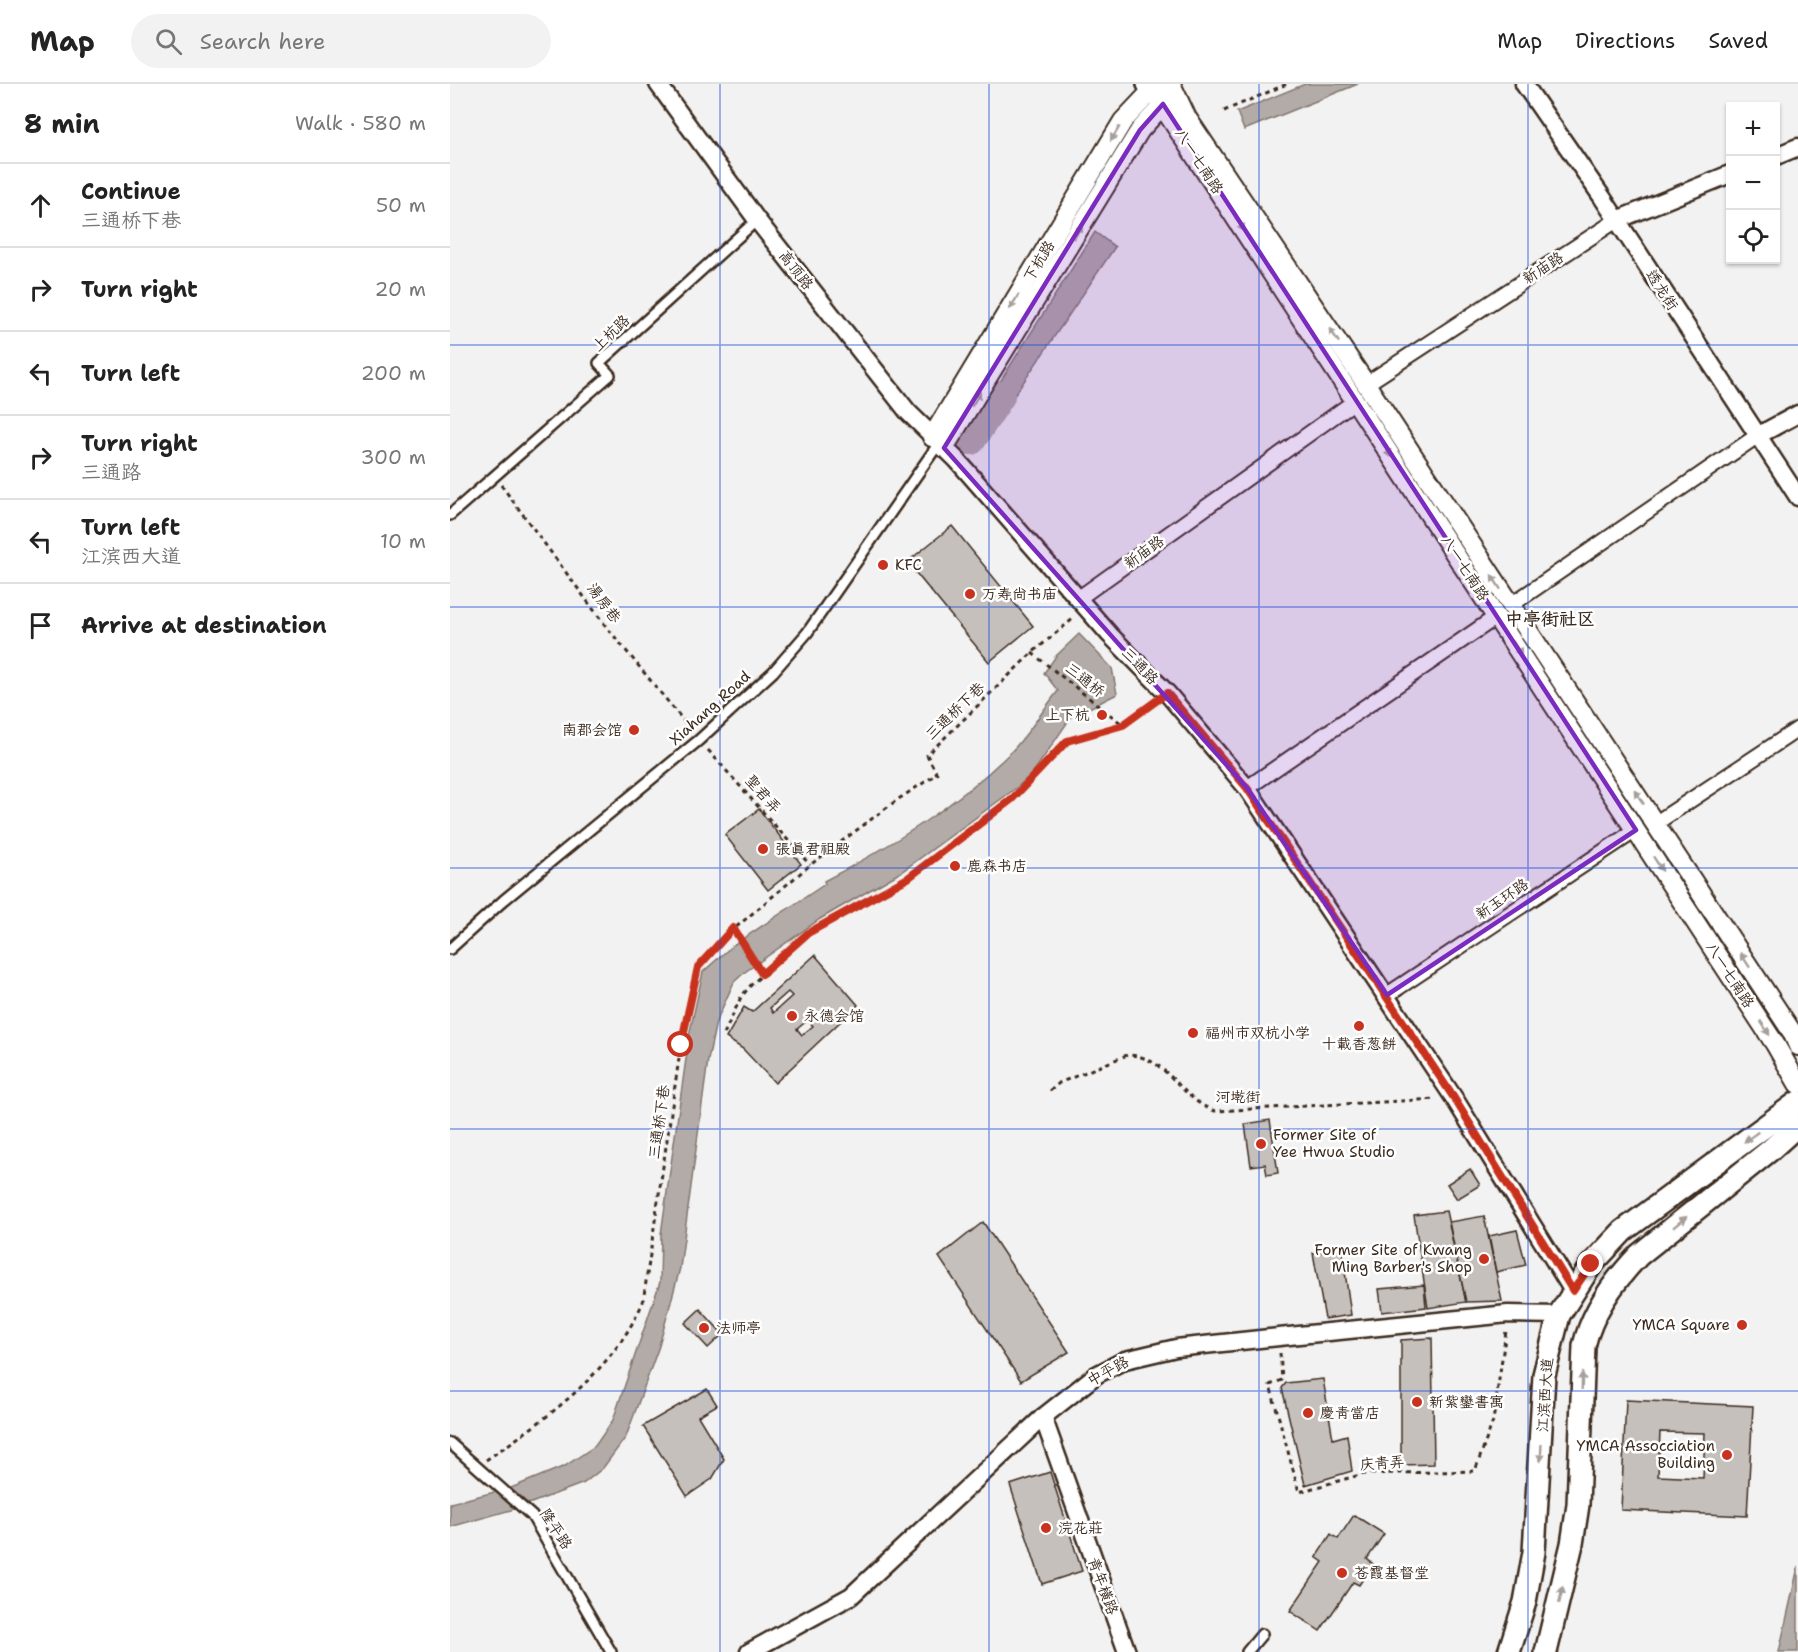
<!DOCTYPE html>
<html lang="en">
<head>
<meta charset="utf-8">
<style>
  :root { --surface:#fff; --page:#f2f2f2; --text:#222; --muted:#767676; --line:#e0e0e0 }
  body { margin:0; font-family:"Shantell Sans","LXGW WenKai TC",sans-serif; background:var(--page); color:var(--text) }
  .controls { position:absolute; right:18px; top:18px; display:grid; overflow:hidden; border-radius:0px; box-shadow:0 2px 4px #0004 }
  .controls button { width:54px; height:54px; display:grid; place-items:center; padding:0; border:0; border-bottom:2px solid var(--line); background:var(--surface); color:var(--text); font:30px sans-serif }
  .stop { position:absolute; width:18px; height:18px; margin:-14px; border:4px solid #c8321e; border-radius:50%; background:#fff }
  .stop.end { background:#c8321e; border-color:#fff; box-shadow:0 2px 6px #0008 }
  .list { margin:0; padding:0; list-style:none }
  h2 { display:flex; justify-content:space-between; align-items:center; height:78px; margin:0; padding:0 24px; font-size:26px }
  h2 small { font-size:20px; font-weight:400; color:var(--muted) }
  .list li { display:grid; grid-template-columns:39px 1fr auto; gap:18px; align-items:center; box-sizing:border-box; height:84px; padding:0 24px; border-top:2px solid var(--line) }
  .list b { display:block; font-size:22px; white-space:nowrap }
  .list p { margin:0; font-size:20px; white-space:nowrap; color:var(--muted) }
  .list em { font-size:20px; font-style:normal; color:var(--muted) }
  .icon { flex:none; width:33px; height:33px; fill:none; stroke:currentColor; stroke-width:2; stroke-linecap:round; stroke-linejoin:round }
  .map { position:relative; flex:none; width:1348px; height:1568px; overflow:hidden }
  header { display:flex; align-items:center; gap:36px; box-sizing:border-box; height:84px; padding:0 30px; background:var(--surface); border-bottom:2px solid var(--line) }
  header strong { font-size:28px }
  nav { display:flex; gap:33px; margin-inline-start:auto; font-size:21px }
  .search { width:420px; height:54px; background:var(--page); display:flex; align-items:center; gap:15px; box-sizing:border-box; padding:0 21px; border-radius:33px; color:var(--muted); font-size:22px }
  main { display:flex }
  aside { flex:1; background:var(--surface) }
  .map>svg:first-child { display:block }
  .water { fill:#b2aba7; stroke:#827770; stroke-width:1.5 }
  .lines { fill:none; stroke-linecap:round; stroke-linejoin:round }
  .river { stroke:#b2aba7; stroke-width:30 }
  .building { fill:#c6c0bd; stroke:#3b2a1e; stroke-width:1.5; fill-rule:evenodd }
  .pedestrian-casing { stroke:#3b2a1e; stroke-width:14 }
  .minor-casing { stroke:#3b2a1e; stroke-width:18 }
  .tertiary-casing { stroke:#3b2a1e; stroke-width:21 }
  .secondary-casing { stroke:#3b2a1e; stroke-width:22 }
  .primary-casing { stroke:#3b2a1e; stroke-width:26 }
  .path { stroke:#3b2a1e; stroke-width:3; stroke-dasharray:4.5 4.5; stroke-linecap:butt }
  .pedestrian { stroke:#fff; stroke-width:9 }
  .minor { stroke:#fff; stroke-width:14 }
  .tertiary { stroke:#fff; stroke-width:16 }
  .secondary { stroke:#fff; stroke-width:18 }
  .primary { stroke:#fff; stroke-width:21 }
  .oneway { fill:#a79f9a }
  .route { stroke:#c8321e; stroke-width:8 }
  .marked { fill:#7b2cbf; fill-opacity:0.2; stroke:#7b2cbf; stroke-width:4.5; stroke-linejoin:round }
  .grid { fill:none; stroke:#1d4ed8; stroke-width:1.5; stroke-opacity:0.55 }
  .poi-dot { fill:#c8321e; stroke:#fff; stroke-width:2 }
  .labels { text-anchor:middle; stroke-width:5; stroke-linejoin:round; paint-order:stroke }
  .street-label { font-size:15px; fill:#3b2a1e; stroke:#fff }
  .poi-label { font-size:15px; fill:#3b2a1e; stroke:#fff; text-anchor:start }
  .quarter-label { font-size:18px; font-weight:bold; fill:#3b2a1e; stroke:#fff }
</style>
</head>
<body>
<header>
<strong>Map</strong>
<div class="search"><svg class="icon" aria-label="search" viewBox="0 0 24 24"><circle cx="10" cy="10" r="6"/><path d="M15 15l6 6"/></svg>Search here</div>
<nav><a>Map</a><a>Directions</a><a>Saved</a></nav>
</header>
<main>
<aside>
<h2>8 min<small>Walk · 580 m</small></h2>
<ul class="list">
<li><svg class="icon" aria-label="ahead" viewBox="0 0 24 24"><path d="M12 20V5M6 11l6-6 6 6"/></svg><div><b>Continue</b><p>三通桥下巷</p></div><em>50 m</em></li>
<li><svg class="icon" aria-label="right" viewBox="0 0 24 24"><path d="M7 20v-9h11M14 6l5 5-5 5"/></svg><div><b>Turn right</b></div><em>20 m</em></li>
<li><svg class="icon" aria-label="left" viewBox="0 0 24 24"><path d="M17 20v-9H6M10 6l-5 5 5 5"/></svg><div><b>Turn left</b></div><em>200 m</em></li>
<li><svg class="icon" aria-label="right" viewBox="0 0 24 24"><path d="M7 20v-9h11M14 6l5 5-5 5"/></svg><div><b>Turn right</b><p>三通路</p></div><em>300 m</em></li>
<li><svg class="icon" aria-label="left" viewBox="0 0 24 24"><path d="M17 20v-9H6M10 6l-5 5 5 5"/></svg><div><b>Turn left</b><p>江滨西大道</p></div><em>10 m</em></li>
<li><svg class="icon" aria-label="arrive" viewBox="0 0 24 24"><path d="M6 21V4h12l-3 4 3 4H6"/></svg><div><b>Arrive at destination</b></div></li>
</ul>
</aside>
<div class="map">
<svg width="1348" height="1568" viewBox="0 0 1348 1568">
  <rect width="100%" height="100%" fill="#f3f2f2"/>
  <filter id="ink" filterUnits="userSpaceOnUse"><feTurbulence type="fractalNoise" baseFrequency=".0167" numOctaves="2"/><feDisplacementMap in="SourceGraphic" scale="12" xChannelSelector="R" yChannelSelector="G"/><feConvolveMatrix kernelMatrix="1 2 1 2 8 2 1 2 1" color-interpolation-filters="sRGB"/></filter>
  <g filter="url(#ink)">
    <g class="water">
      <polygon points="855,0 908,0 794,46 787,28"/>
      <polygon points="645,148 665,163 537,352 522,342"/>
      <path d="M 629,550 L 662,584 L 667,610 L 621,633 L 583,689 L 569,702 L 451,788 L 370,835 L 295,888 L 284,898 L 266,938 L 258,976 L 230,1184 L 209,1262 L 176,1353 L 153,1384 L 134,1399 L 68,1424 L 0,1443 L 0,1419 L 61,1404 L 115,1382 L 145,1362 L 163,1336 L 210,1198 L 211,1150 L 240,947 L 253,888 L 282,862 L 375,800 L 374,797 C 441,762 506,722 560,669 C 578,651 592,627 608,607 L 594,589 L 606,572 Z"/>
      <polygon points="1348,1483 1348,1568 1329,1568"/>
    </g>
    <g class="lines">
      <polyline class="river" points="521,356 550,312"/>
    </g>
    <g class="building">
      <polygon points="502,442 583,542 539,578 457,478"/>
      <polygon points="309,725 351,780 318,806 275,751"/>
      <path d="M 365,871 L 408,921 L 325,999 L 293,965 L 276,954 L 294,923 L 302,928 ZM 338,908 L 342,912 L 323,929 L 320,924 ZM 358,936 L 363,942 L 352,951 L 347,945 Z"/>
      <polygon points="820,1036 828,1089 817,1091 815,1080 801,1082 795,1040"/>
      <polygon points="1020,1085 1030,1101 1007,1115 997,1100"/>
      <polygon points="996,1127 1016,1218 978,1224 964,1131"/>
      <polygon points="1034,1132 1052,1217 1016,1218 999,1138"/>
      <polygon points="533,1138 619,1268 571,1297 489,1173"/>
      <polygon points="1067,1146 1076,1181 1046,1188 1039,1152"/>
      <polygon points="892,1166 901,1231 875,1235 863,1169"/>
      <polygon points="974,1201 976,1223 932,1228 929,1205"/>
      <polygon points="250,1225 273,1250 258,1264 235,1239"/>
      <polygon points="982,1254 984,1380 951,1381 951,1256"/>
      <polygon points="873,1295 883,1355 897,1351 902,1387 855,1401 832,1304 836,1299"/>
      <polygon points="257,1305 267,1321 248,1332 274,1375 262,1395 237,1412 193,1342"/>
      <path d="M 1176,1316 L 1303,1322 L 1297,1432 L 1171,1426 ZM 1210,1348 L 1255,1349 L 1253,1394 L 1208,1392 Z"/>
      <polygon points="600,1388 632,1487 592,1500 560,1401"/>
      <polygon points="904,1431 934,1450 917,1475 923,1480 909,1501 903,1498 870,1547 840,1527 873,1478 866,1473 881,1450 888,1455"/>
    </g>
    <g class="lines">
      <g class="pedestrian-casing">
        <g id="pedestrian">
          <polyline points="0,431 160,291 149,279 307,136"/>
          <polyline points="0,865 54,816 249,656 323,588 357,549 489,359"/>
          <polyline points="0,1359 82,1432 161,1568"/>
          <polyline points="797,1568 812,1550"/>
        </g>
      </g>
      <g class="minor-casing">
        <g id="minor">
          <polyline points="916,300 1167,136"/>
          <polyline points="629,514 905,317"/>
          <polyline points="1061,521 1307,352"/>
          <polyline points="797,704 1046,533"/>
          <polyline points="1206,739 1348,645"/>
          <polyline points="937,911 1186,746"/>
        </g>
      </g>
      <g class="tertiary-casing">
        <g id="tertiary">
          <polyline points="208,0 307,136 458,328 507,376 660,551 717,609 797,704 1004,1014 1123,1207"/>
          <polyline points="1074,0 1152,113 1348,413"/>
          <polyline points="1326,72 1348,63"/>
          <polyline points="1167,136 1280,90"/>
          <polyline points="1307,352 1348,330"/>
          <polyline points="593,1333 677,1568"/>
          <polyline points="299,1568 401,1512 593,1333 646,1291 675,1276 726,1264 829,1253 1058,1230 1109,1231"/>
        </g>
      </g>
      <g class="secondary-casing">
        <g id="secondary">
          <polyline points="721,0 737,34 916,300 1342,948 1348,962"/>
          <polyline points="702,6 1325,960 1348,1000"/>
          <polyline points="482,353 673,37 708,0"/>
          <polyline points="494,364 690,46 720,13"/>
        </g>
      </g>
      <g class="primary-casing">
        <g id="primary">
          <polyline points="698,0 702,6"/>
          <polyline points="1059,1568 1075,1518 1084,1468 1094,1291 1109,1231 1141,1181 1173,1147 1348,1018"/>
          <path d="M 1096,1568 L 1122,1460 L 1128,1421 L 1134,1262 C 1142,1228 1165,1196 1189,1171 L 1319,1067 L 1348,1041"/>
        </g>
      </g>
      <g class="path">
        <polyline points="774,27 837,0"/>
        <polyline points="51,401 155,541 242,647"/>
        <polyline points="582,569 672,640"/>
        <polyline points="258,666 360,781"/>
        <polyline points="283,844 312,890"/>
        <polyline points="274,950 291,913 301,901 358,849 458,794 562,715 617,657 673,641 703,619"/>
        <path d="M 600,1007 L 609,999 L 677,971 C 717,971 730,1016 765,1027 L 986,1015"/>
        <polyline points="830,1269 832,1296 820,1301 849,1408 913,1390 1025,1387 1043,1337 1056,1247"/>
        <path d="M 36,1376 C 97,1334 162,1289 193,1218 L 231,961 L 248,883 L 272,855 L 360,781 L 447,716 L 487,690 L 477,671 L 582,569 L 624,534"/>
      </g>
      <use href="#pedestrian" class="pedestrian"/>
      <use href="#minor" class="minor"/>
      <use href="#tertiary" class="tertiary"/>
      <use href="#secondary" class="secondary"/>
      <use href="#primary" class="primary"/>
    </g>
    <defs><path id="oneway-solid" d="M-6-.8H1V-3.2L6.5 0L1 3.2V.8H-6Z" transform="scale(1.5)"/></defs>
    <g class="oneway">
      <use href="#oneway-solid" transform="translate(665 50) rotate(121)"/>
      <use href="#oneway-solid" transform="translate(790 140) rotate(57)"/>
      <use href="#oneway-solid" transform="translate(628 148) rotate(-59)"/>
      <use href="#oneway-solid" transform="translate(564 218) rotate(121)"/>
      <use href="#oneway-solid" transform="translate(884 251) rotate(-124)"/>
      <use href="#oneway-solid" transform="translate(526 315) rotate(-59)"/>
      <use href="#oneway-solid" transform="translate(937 366) rotate(57)"/>
      <use href="#oneway-solid" transform="translate(1046 498) rotate(-123)"/>
      <use href="#oneway-solid" transform="translate(1067 564) rotate(57)"/>
      <use href="#oneway-solid" transform="translate(1189 713) rotate(-124)"/>
      <use href="#oneway-solid" transform="translate(1208 780) rotate(57)"/>
      <use href="#oneway-solid" transform="translate(1295 876) rotate(-123)"/>
      <use href="#oneway-solid" transform="translate(1315 944) rotate(57)"/>
      <use href="#oneway-solid" transform="translate(1301 1053) rotate(144)"/>
      <use href="#oneway-solid" transform="translate(1230 1138) rotate(-39)"/>
      <use href="#oneway-solid" transform="translate(1132 1297) rotate(-88)"/>
      <use href="#oneway-solid" transform="translate(1091 1369) rotate(93)"/>
      <use href="#oneway-solid" transform="translate(1111 1511) rotate(-78)"/>
    </g>
  </g>
  <g class="lines" filter="url(#ink)">
    <polyline class="route" points="231,961 248,883 283,844 312,890 358,849 458,794 562,715 617,657 673,641 717,609 797,704 1004,1014 1123,1207 1141,1180"/>
  </g>
  <path class="marked" d="M 713,20 L 1186,746 L 937,911 L 797,704 L 494,364 L 690,46 Z"/>
  <path class="grid" d="M 270,0 L 270,1568M 539,0 L 539,1568M 809,0 L 809,1568M 1078,0 L 1078,1568M 0,261 L 1348,261M 0,523 L 1348,523M 0,784 L 1348,784M 0,1045 L 1348,1045M 0,1307 L 1348,1307"/>
  <g class="poi-dot">
    <circle cx="433" cy="481" r="6"/>
    <circle cx="520" cy="510" r="6"/>
    <circle cx="652" cy="631" r="6"/>
    <circle cx="184" cy="646" r="6"/>
    <circle cx="313" cy="765" r="6"/>
    <circle cx="505" cy="782" r="6"/>
    <circle cx="342" cy="932" r="6"/>
    <circle cx="909" cy="942" r="6"/>
    <circle cx="743" cy="949" r="6"/>
    <circle cx="811" cy="1060" r="6"/>
    <circle cx="1034" cy="1175" r="6"/>
    <circle cx="1292" cy="1241" r="6"/>
    <circle cx="254" cy="1244" r="6"/>
    <circle cx="967" cy="1318" r="6"/>
    <circle cx="858" cy="1329" r="6"/>
    <circle cx="1277" cy="1371" r="6"/>
    <circle cx="596" cy="1444" r="6"/>
    <circle cx="892" cy="1489" r="6"/>
  </g>
  <g class="labels">
    <g class="street-label">
      <text transform="translate(749 77) rotate(57)" y="5">八一七南路</text>
      <text transform="translate(589 177) rotate(-59)" y="5">下杭路</text>
      <text transform="translate(1093 184) rotate(-33)" y="5">新庙路</text>
      <text transform="translate(346 186) rotate(52)" y="5">高顶路</text>
      <text transform="translate(1212 206) rotate(57)" y="5">透龙街</text>
      <text transform="translate(161 249) rotate(-44)" y="5">上杭路</text>
      <text transform="translate(694 468) rotate(-36)" y="5">新庙路</text>
      <text transform="translate(1015 484) rotate(57)" y="5">八一七南路</text>
      <text transform="translate(154 519) rotate(53)" y="5">湯房巷</text>
      <text transform="translate(690 582) rotate(46)" y="5">三通路</text>
      <text transform="translate(635 596) rotate(38)" y="5">三通桥</text>
      <text transform="translate(260 624) rotate(-42)" y="5">Xiahang Road</text>
      <text transform="translate(505 627) rotate(-44)" y="5">三通桥下巷</text>
      <text transform="translate(313 710) rotate(48)" y="5">聖君弄</text>
      <text transform="translate(1052 815) rotate(-34)" y="5">新玉环路</text>
      <text transform="translate(1280 891) rotate(57)" y="5">八一七南路</text>
      <text x="788" y="1018">河墘街</text>
      <text transform="translate(209 1038) rotate(-82)" y="5">三通桥下巷</text>
      <text transform="translate(658 1287) rotate(-29)" y="5">中平路</text>
      <text transform="translate(1095 1311) rotate(-86)" y="5">江滨西大道</text>
      <text transform="translate(932 1379) rotate(-4)" y="5">庆青弄</text>
      <text transform="translate(106 1445) rotate(57)" y="5">隆平路</text>
      <text transform="translate(653 1502) rotate(70)" y="5">青年横路</text>
    </g>
    <g class="poi-label">
      <text x="445" y="486">KFC</text>
      <text x="532" y="515">万寿尚书庙</text>
      <text x="640" y="636" text-anchor="end">上下杭</text>
      <text x="172" y="651" text-anchor="end">南郡会馆</text>
      <text x="325" y="770">張真君祖殿</text>
      <text x="517" y="787">鹿森书店</text>
      <text x="354" y="937">永德会馆</text>
      <text x="755" y="954">福州市双杭小学</text>
      <text x="909" y="965" text-anchor="middle">十載香葱餅</text>
      <text x="823" y="1056">Former Site of<tspan x="823" dy="17">Yee Hwua Studio</tspan></text>
      <text x="1022" y="1171" text-anchor="end">Former Site of Kwang<tspan x="1022" dy="17">Ming Barber's Shop</tspan></text>
      <text x="1280" y="1246" text-anchor="end">YMCA Square</text>
      <text x="266" y="1249">法师亭</text>
      <text x="979" y="1323">新紫鑾書寓</text>
      <text x="870" y="1334">慶青當店</text>
      <text x="1265" y="1367" text-anchor="end">YMCA Assocciation<tspan x="1265" dy="17">Building</tspan></text>
      <text x="608" y="1449">浣花莊</text>
      <text x="904" y="1494">苍霞基督堂</text>
    </g>
    <g class="quarter-label">
      <text x="1100" y="541">中亭街社区</text>
    </g>
  </g>
</svg>
<div class="controls">
<button>+</button>
<button>−</button>
<button><svg class="icon" aria-label="locate" viewBox="0 0 24 24"><circle cx="12" cy="12" r="6"/><path d="M12 2v4M12 18v4M2 12h4M18 12h4"/></svg></button>
</div>
<div class="stop" style="left:231px;top:961px"></div>
<div class="stop end" style="left:1141px;top:1180px"></div>
</div>
</main>
</body>
</html>
